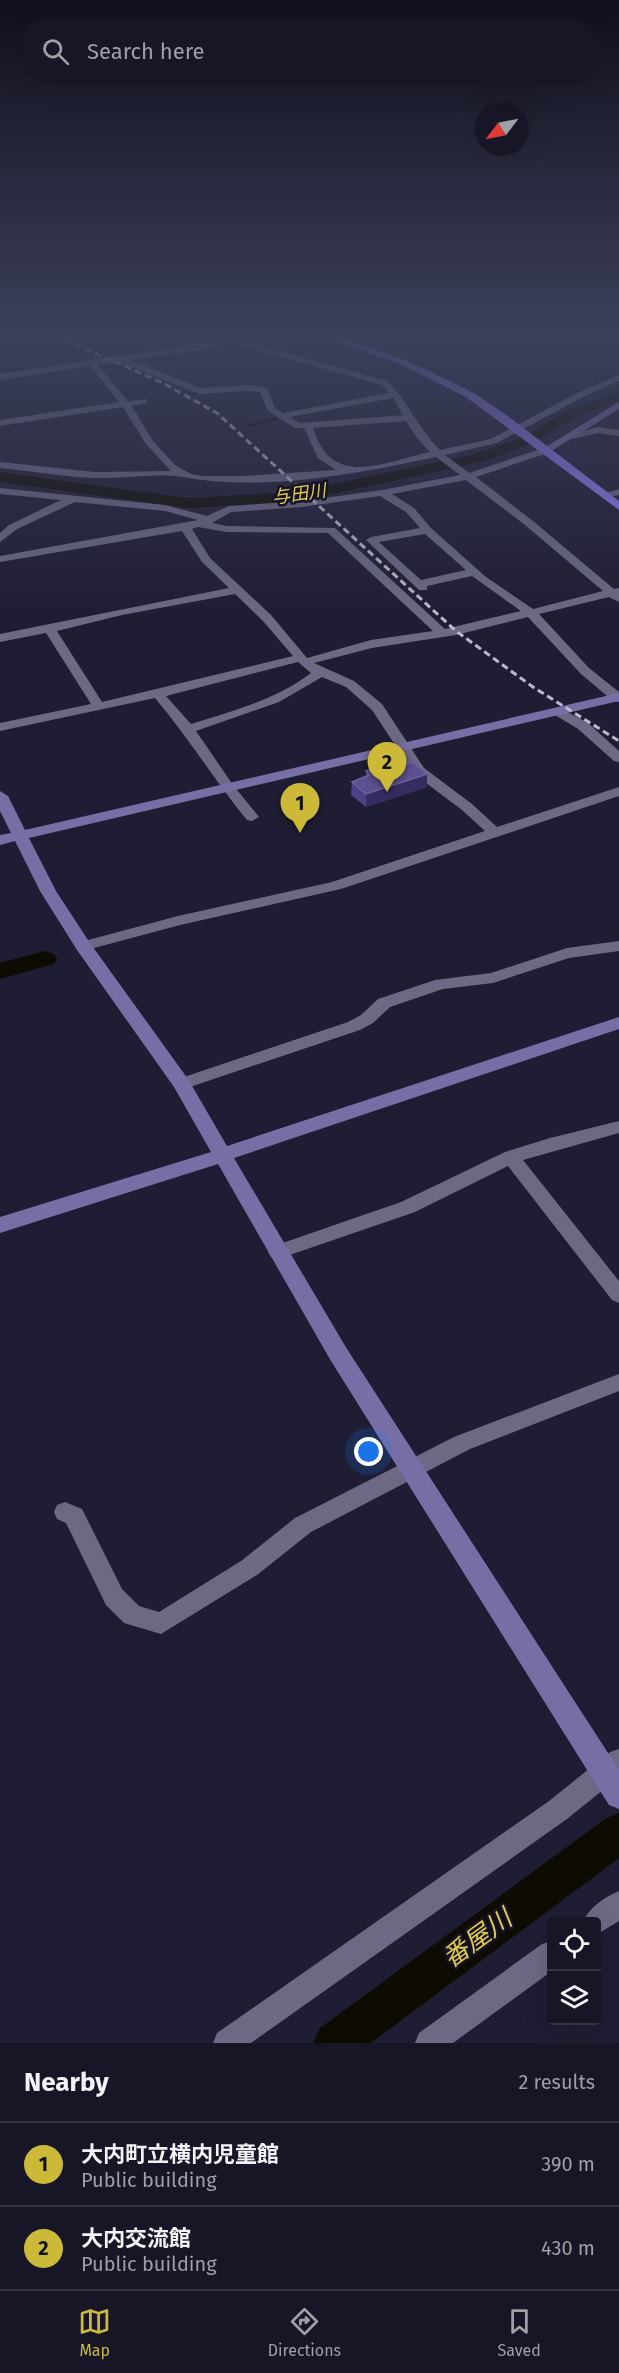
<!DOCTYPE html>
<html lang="en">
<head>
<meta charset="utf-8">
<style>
  :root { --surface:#171626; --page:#201f2e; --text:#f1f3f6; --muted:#9e9fa7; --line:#363543; --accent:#ccb938 }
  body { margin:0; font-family:"Fira Sans","Noto Sans JP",sans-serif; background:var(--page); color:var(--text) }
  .controls { position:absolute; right:18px; bottom:18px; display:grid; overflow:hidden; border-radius:6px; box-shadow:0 6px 24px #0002 }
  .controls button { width:54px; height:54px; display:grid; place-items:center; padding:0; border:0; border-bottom:2px solid var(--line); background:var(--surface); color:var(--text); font:30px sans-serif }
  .compass { position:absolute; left:475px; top:102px; width:54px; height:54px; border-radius:50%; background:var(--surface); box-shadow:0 6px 24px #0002; rotate:238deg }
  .you { position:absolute; left:369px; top:1452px; width:21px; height:21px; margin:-15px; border:4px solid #fff; border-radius:50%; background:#1a73e8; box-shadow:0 0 0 9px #1a73e833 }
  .badge { display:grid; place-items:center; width:39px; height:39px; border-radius:50%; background:var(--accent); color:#111; font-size:20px; font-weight:700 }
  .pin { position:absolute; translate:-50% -50px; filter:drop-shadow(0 2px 3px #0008) }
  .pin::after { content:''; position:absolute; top:32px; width:21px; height:18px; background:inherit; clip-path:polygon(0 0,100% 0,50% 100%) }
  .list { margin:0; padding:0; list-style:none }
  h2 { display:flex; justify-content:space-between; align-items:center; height:78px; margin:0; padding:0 24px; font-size:26px }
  h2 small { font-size:20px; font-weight:400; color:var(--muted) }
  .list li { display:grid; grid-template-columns:39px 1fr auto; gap:18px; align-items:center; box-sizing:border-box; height:84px; padding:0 24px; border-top:2px solid var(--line) }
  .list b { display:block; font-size:22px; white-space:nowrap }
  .list p { margin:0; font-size:20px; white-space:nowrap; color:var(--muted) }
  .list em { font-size:20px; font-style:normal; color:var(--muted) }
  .icon { flex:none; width:33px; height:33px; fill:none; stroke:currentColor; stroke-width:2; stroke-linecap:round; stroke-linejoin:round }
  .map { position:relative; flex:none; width:619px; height:2043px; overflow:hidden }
  .search { position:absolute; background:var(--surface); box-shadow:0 6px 24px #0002; left:18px; right:18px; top:18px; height:66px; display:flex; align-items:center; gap:15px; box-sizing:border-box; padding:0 21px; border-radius:33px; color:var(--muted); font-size:22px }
  .sheet { height:246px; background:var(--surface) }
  nav { display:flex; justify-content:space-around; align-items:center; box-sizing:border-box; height:84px; border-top:2px solid var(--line); background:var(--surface); font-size:16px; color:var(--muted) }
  nav a { display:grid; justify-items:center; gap:3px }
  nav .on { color:var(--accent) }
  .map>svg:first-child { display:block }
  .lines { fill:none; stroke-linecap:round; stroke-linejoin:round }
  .stream { stroke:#0d0b02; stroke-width:3 }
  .river { fill:#0d0b02; fill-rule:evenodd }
  .street { fill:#6b6984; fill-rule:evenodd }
  .secondary { fill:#766ea5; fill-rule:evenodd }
  .highway { fill:#907bf1; fill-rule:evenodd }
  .rail { stroke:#bbbaca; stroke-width:3; stroke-dasharray:7 4; stroke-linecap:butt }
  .wall { fill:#4f4187 }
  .shaded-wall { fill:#362c61 }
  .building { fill:#5d5090; stroke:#6f649c; stroke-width:1.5 }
  .labels { text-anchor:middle; stroke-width:5; stroke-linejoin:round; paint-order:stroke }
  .far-water-label { font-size:18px; font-style:italic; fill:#e0cc47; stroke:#161329 }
  .near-water-label { font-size:26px; font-style:italic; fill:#e0cc47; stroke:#161329 }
</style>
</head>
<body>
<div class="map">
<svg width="619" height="2043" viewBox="0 0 619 2043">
  <rect width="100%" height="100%" fill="#1f1d33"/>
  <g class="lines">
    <polyline class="stream" points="247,426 279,418"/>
    <g class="river">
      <polygon points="619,392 619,401 581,415 526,446 481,462 295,502 187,508 0,482 0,472 187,498 295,492 472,455 516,440 571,409"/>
      <polygon points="45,951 54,954 57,959 54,964 0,979 0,963"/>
      <polygon points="619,1813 619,1858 371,2043 313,2043 320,2028 605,1819"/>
    </g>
    <g class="street">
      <polygon points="0,331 11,331 19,335 0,342 0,336 6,335"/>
      <path d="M 193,331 C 209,331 226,340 239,340 C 259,339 280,331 303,331 L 248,342 L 388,381 C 408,403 419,429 440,450 L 491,439 L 577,393 L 619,375 L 619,381 L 583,397 L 497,443 L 445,455 L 469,473 L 540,449 L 548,449 L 548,453 L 476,477 L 533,521 L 614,589 L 619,588 L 619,602 L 609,597 L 539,614 L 589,668 L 619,692 L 619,702 L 613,701 L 581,674 L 528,617 L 456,635 L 372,648 L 314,663 L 354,681 L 382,704 L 424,768 L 472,804 L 497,827 L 619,787 L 619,796 L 341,889 L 180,925 L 83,951 L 77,949 L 75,946 L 77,943 L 178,916 L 332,882 L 485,831 L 462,810 L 414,774 L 372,710 L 346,687 L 322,677 L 279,702 L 196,731 L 233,785 L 259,817 L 252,821 L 247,820 C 215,781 188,737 155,698 L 0,731 L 0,723 L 91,704 L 46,633 L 0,642 L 0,634 L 229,588 L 202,562 L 182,531 L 0,562 L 0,556 L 198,520 L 165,511 L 75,502 L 17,529 L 0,542 L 0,533 L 9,525 L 61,500 L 0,494 L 0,488 L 165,505 L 207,516 L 229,506 L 302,501 L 382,490 L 460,475 L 436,457 C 355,474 264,492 182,477 C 159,473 121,479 96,478 C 64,477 32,471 0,468 L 0,462 L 95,472 L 171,471 L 146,444 L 123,407 L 0,426 L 0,420 L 119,402 L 90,366 L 0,380 L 0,374 L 221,340 ZM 231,343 L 382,385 L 389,393 L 283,413 L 275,408 L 267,388 L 248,385 L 200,388 L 131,360 L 210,349 ZM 120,362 L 199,394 L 248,391 L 260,392 L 268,411 L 295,428 L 304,428 L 318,458 L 336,470 L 244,476 L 203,476 L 191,474 L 175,465 L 153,441 L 132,406 L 147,403 L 147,399 L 128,401 L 98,365 ZM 393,398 L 403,415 L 300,423 L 290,417 ZM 406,421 L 417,438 L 430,452 C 383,462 332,490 313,428 ZM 466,480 L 525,525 L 603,591 L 533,609 L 486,577 L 431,528 L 414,508 L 392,494 ZM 380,496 L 406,512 L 420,528 L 371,537 L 366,540 L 419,590 L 427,590 L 427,586 L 472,576 L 521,611 L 445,629 L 335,528 L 227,526 L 212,523 L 231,512 L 302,507 ZM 198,527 L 227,532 L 328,533 L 433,631 L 371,640 L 307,658 L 271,615 L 210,558 L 192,529 ZM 425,534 L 466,570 L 421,580 L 379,542 ZM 235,594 L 263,621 L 293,656 L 102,702 L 57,631 L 122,615 ZM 298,662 L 311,673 C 276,700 232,711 191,724 L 166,696 Z"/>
      <polygon points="598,427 619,430 619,436 598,433 568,440 563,437"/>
      <polygon points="619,489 619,495 604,498 599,495"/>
      <polygon points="560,708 588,723 619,751 619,762 614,761 578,729 555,715 554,712 555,709"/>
      <polygon points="619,941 619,951 569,958 493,983 443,989 390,1007 373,1023 360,1030 187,1088 175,1088 172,1084 175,1080 348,1022 361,1015 378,999 435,980 491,973 567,948"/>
      <polygon points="619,1121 619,1133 523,1160 619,1281 619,1303 612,1300 508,1166 415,1212 278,1259 271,1257 268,1252 271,1247 401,1202 505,1152 550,1138"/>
      <polygon points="619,1374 619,1391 470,1449 311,1532 257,1575 161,1634 124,1623 106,1605 66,1523 57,1519 54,1512 57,1505 65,1502 82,1509 122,1589 139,1606 159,1612 241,1561 295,1518 454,1437"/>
      <polygon points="619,1749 619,1777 567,1819 251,2043 213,2043 217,2033 549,1801 610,1752"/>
      <path d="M 619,1891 L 619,1921 L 596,1935 L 596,1922 L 583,1922 C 589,1907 605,1897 619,1891 Z"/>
      <polygon points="552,1941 552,1971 453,2043 415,2043 419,2033 542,1944"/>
    </g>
    <g class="secondary">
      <polygon points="619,402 619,409 548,453 540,453 539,451"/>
      <polygon points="619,693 619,701 29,838 56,891 90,943 188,1079 227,1146 619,1017 619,1029 234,1158 347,1349 619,1770 619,1809 609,1805 331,1361 218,1164 0,1233 0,1217 211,1152 174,1087 77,950 40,891 15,841 0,845 0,835 11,833 0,811 0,791 8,796 25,830"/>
    </g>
    <polygon class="highway" points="307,331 321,331 408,361 474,393 505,414 619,501 619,510 466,397 402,365"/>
    <polyline class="rail" points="44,331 161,382 217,413 456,631 533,687 619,741"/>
  </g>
  <polygon class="wall" points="391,769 427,787 366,807 351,795 352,782 366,777 366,771"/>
  <polygon class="shaded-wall" points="427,774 427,787 366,807 366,794"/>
  <polygon class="building" points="413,762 427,774 366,794 352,782 369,775 366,771 386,765 391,769"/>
  <linearGradient id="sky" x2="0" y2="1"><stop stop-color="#11101c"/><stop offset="0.54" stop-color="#3c405b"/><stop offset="1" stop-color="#3c405b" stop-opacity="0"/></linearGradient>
  <rect width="619" height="617" fill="url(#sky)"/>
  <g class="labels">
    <g class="far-water-label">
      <text transform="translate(299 494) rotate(-8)" y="6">与田川</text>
    </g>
    <g class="near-water-label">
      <text transform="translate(477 1938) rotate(-36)" y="9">番屋川</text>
    </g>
  </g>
</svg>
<div class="controls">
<button><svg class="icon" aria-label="locate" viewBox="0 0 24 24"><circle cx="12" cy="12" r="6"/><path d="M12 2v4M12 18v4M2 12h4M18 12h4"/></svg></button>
<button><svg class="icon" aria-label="layers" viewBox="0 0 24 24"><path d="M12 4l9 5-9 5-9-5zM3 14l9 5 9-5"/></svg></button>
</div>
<svg class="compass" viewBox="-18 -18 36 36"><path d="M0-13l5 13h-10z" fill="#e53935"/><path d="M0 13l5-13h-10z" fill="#9e9fa7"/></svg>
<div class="you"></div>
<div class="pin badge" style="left:300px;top:833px">1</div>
<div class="pin badge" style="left:387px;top:792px">2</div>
<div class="search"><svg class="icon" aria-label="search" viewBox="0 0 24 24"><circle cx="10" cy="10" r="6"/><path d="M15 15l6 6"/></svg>Search here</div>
</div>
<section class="sheet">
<h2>Nearby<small>2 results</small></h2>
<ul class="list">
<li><span class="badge">1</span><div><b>大内町立横内児童館</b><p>Public building</p></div><em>390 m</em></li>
<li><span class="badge">2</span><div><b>大内交流館</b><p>Public building</p></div><em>430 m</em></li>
</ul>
</section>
<nav>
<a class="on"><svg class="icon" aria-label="map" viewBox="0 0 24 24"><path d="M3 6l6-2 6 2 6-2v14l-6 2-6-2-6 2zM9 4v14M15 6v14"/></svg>Map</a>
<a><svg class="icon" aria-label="directions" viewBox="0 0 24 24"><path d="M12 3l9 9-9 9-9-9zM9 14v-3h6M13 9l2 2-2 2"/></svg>Directions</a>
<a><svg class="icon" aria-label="saved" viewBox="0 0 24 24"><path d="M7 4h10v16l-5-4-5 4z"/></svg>Saved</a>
</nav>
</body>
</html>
